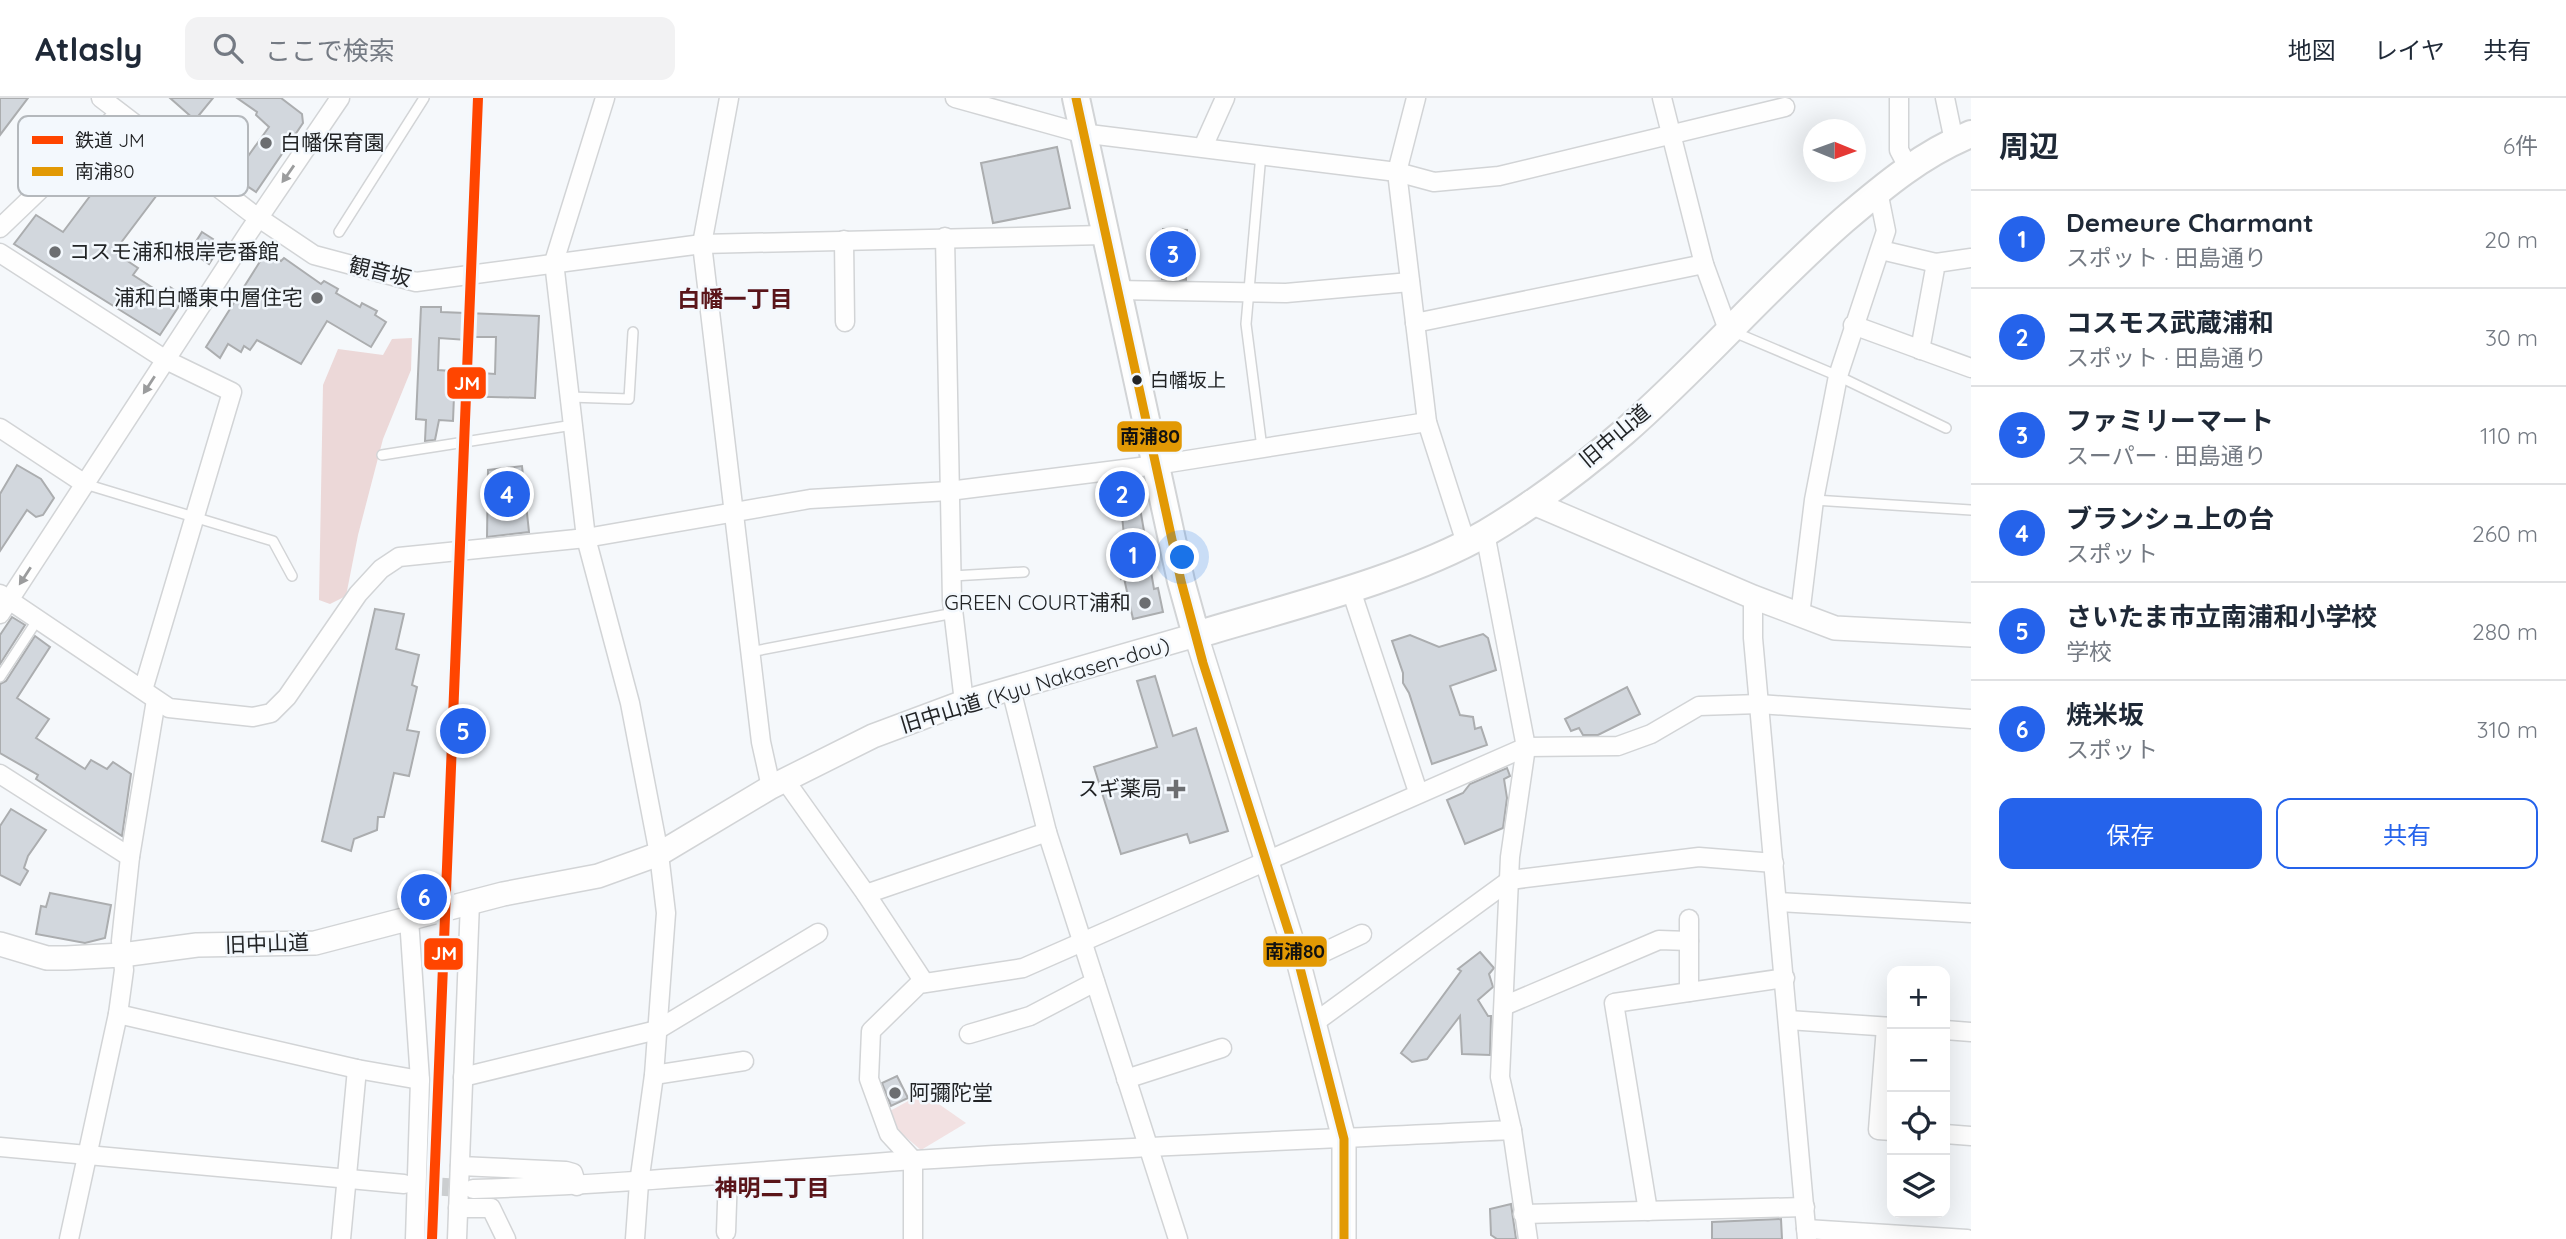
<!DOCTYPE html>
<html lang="ja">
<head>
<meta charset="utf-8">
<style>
  :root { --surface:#fff; --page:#f2f2f3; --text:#1f2937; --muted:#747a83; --line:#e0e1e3; --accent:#2563eb }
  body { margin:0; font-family:Quicksand,"Noto Sans JP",sans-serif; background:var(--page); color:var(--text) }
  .controls { position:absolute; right:21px; bottom:21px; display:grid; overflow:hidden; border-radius:14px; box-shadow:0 7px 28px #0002 }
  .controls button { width:63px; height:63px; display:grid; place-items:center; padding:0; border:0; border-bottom:2px solid var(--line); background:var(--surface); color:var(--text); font:35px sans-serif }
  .compass { position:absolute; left:1803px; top:21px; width:63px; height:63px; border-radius:50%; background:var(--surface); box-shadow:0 7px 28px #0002; rotate:91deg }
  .you { position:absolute; left:1183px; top:460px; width:24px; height:24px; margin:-18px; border:5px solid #fff; border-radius:50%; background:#1a73e8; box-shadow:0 0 0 10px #1a73e833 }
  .badge { display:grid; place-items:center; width:46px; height:46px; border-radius:50%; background:var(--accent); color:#fff; font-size:23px; font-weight:700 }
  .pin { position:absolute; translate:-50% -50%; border:4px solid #fff; box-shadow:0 2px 7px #0006 }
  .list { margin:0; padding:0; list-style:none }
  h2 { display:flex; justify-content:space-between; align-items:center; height:91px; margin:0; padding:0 28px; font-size:30px }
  h2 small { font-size:23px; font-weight:400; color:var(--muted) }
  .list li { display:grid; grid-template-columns:46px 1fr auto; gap:21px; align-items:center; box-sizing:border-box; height:98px; padding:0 28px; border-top:2px solid var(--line) }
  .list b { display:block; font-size:26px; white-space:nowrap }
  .list p { margin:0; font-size:23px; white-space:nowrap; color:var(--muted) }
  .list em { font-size:23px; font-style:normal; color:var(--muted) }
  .actions { display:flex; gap:14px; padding:21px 28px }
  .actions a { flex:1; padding:16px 0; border:2px solid var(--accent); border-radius:14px; text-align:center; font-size:24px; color:var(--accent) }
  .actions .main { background:var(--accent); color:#fff }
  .icon { flex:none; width:38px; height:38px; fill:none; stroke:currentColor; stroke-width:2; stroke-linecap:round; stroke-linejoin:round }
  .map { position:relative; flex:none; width:1971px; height:1141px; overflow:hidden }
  header { display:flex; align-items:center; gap:42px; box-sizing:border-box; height:98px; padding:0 35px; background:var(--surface); border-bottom:2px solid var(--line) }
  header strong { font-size:33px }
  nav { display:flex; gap:38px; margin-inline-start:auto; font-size:24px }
  .search { width:490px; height:63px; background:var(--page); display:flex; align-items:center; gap:18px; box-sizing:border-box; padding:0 24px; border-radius:14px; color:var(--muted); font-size:26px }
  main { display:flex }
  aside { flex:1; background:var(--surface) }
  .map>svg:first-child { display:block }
  .green { fill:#f2e1e2 }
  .forest { fill:#ecd8d8 }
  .building { fill:#d2d7dd; stroke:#abadaf; stroke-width:2; fill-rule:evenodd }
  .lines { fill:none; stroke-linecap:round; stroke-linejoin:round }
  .minor-tunnel { stroke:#cbced0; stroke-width:18; stroke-dasharray:18 9; stroke-linecap:butt }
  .service-casing { stroke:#d2d4d6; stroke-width:12 }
  .minor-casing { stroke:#d2d4d6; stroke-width:21 }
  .tertiary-casing { stroke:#d2d4d6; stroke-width:26 }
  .secondary-casing { stroke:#d2d4d6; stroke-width:30 }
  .service { stroke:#fefefe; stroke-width:9 }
  .minor { stroke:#fefefe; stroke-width:18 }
  .tertiary { stroke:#fefefe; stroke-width:23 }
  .secondary { stroke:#fefefe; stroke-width:26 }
  .bus-1-casing { stroke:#f3f8fd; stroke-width:14 }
  .bus-1 { stroke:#e29904; stroke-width:9 }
  .rail-1-casing { stroke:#f3f8fd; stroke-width:16 }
  .rail-1 { stroke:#ff4500; stroke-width:10 }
  .oneway { fill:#9b9c9d }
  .poi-dot { fill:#6c6e71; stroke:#f3f8fd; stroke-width:2.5 }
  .bus-dot { fill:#222426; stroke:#f3f8fd; stroke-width:2.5 }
  .labels { text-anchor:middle; stroke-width:5; stroke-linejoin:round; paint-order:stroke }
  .bus-label { font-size:19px; fill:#222426; stroke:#f3f8fd; text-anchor:start }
  .poi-label { font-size:21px; fill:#222426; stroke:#f3f8fd; text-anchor:start }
  .street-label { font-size:21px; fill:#222426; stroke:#f3f8fd }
  .neighbourhood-label { font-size:23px; font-weight:bold; fill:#5a151a; stroke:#f3f8fd }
  .key { fill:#f3f8fd; stroke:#b4b8bc; stroke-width:2 }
  .key-label { font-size:19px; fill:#222426 }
  .line-badge { stroke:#f3f8fd; stroke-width:2.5 }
  .badge-label { font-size:19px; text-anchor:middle; font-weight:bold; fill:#fff }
  .pale-badge-label { font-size:19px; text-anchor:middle; font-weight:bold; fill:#111 }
</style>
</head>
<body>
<header>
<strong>Atlasly</strong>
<div class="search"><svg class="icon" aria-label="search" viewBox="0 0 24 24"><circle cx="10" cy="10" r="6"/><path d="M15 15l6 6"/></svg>ここで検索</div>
<nav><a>地図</a><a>レイヤ</a><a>共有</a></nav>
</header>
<main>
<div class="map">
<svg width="1971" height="1141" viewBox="0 0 1971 1141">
  <rect width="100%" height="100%" fill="#f5f8fb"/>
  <polygon class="green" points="923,995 966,1025 921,1052 894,1029 888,1014"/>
  <polygon class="forest" points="412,240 411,272 383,341 358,437 346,498 330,506 319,502 323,287 338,251 383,257 392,241"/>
  <g class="building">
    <polygon points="0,0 28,0 0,37"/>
    <polygon points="170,0 213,0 195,22"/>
    <polygon points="237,0 281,0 302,16 303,25 256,94 229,76 241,59 246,61 269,29 256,17 257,14"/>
    <polygon points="109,42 166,85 114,154 138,170 133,177 164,197 170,189 185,199 160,237 14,146 36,117 63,134 99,86 84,74"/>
    <polygon points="1057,49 1070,110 993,125 981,65"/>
    <polygon points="1163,131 1187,132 1186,182 1162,181"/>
    <polygon points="202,134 213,141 210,147 218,152 209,166 190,153"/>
    <polygon points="266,154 281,163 284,160 321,186 324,183 338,191 336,195 360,209 362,205 377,213 375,217 386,224 371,249 327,223 301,266 257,242 250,252 244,248 241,254 228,246 220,260 206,249"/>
    <path d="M 421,209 L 441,209 L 441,214 L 539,218 L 535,300 L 454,298 L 453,323 L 439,322 L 435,342 L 425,343 L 426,322 L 416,321 ZM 468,239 L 496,239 L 495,276 L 438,272 L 439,240 L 467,242 Z"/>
    <polygon points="17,367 41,381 54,400 43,417 36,419 27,412 0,453 0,396"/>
    <polygon points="522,368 529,434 487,439 488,372"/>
    <polygon points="1135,381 1154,491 1158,490 1163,514 1133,521 1124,480 1121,481 1116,440 1124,438 1121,407 1110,408 1106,385"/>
    <polygon points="375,511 404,516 396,551 419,557 412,587 417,589 407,632 419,634 409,678 394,675 384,719 378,719 377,732 354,741 351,753 322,743"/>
    <polygon points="12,519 25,527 0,566 0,537"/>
    <polygon points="1483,536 1488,540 1496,572 1450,588 1460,617 1473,619 1475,631 1481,629 1487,647 1432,666 1409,595 1403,585 1403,575 1392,543 1410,537 1439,549"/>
    <polygon points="35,538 50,549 17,600 49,621 36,640 85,671 91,662 107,671 113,664 131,676 122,738 36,681 38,677 0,655 0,586 6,583"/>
    <polygon points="1155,578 1173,638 1196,630 1228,733 1190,745 1187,736 1121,756 1094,669 1157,649 1137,583"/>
    <polygon points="1627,589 1640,616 1598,637 1583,637 1579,630 1571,633 1565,621"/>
    <polygon points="1507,670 1510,678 1504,681 1507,700 1503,730 1465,746 1447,702 1463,695 1470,686"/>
    <polygon points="11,711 46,732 28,758 24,770 28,773 20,787 0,777 0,728"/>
    <polygon points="50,795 111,807 105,840 85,845 36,836 41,808 46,809"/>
    <polygon points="1480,854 1494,870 1489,876 1493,889 1478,902 1488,918 1491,918 1490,957 1462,956 1460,918 1427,961 1412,964 1401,955 1461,873 1458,871"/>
    <polygon points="897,978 908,1000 891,1008 882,985"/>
    <polygon points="1511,1106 1516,1141 1497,1141 1491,1137 1490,1111"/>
    <polygon points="1781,1121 1782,1141 1712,1141 1712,1124"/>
  </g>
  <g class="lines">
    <polyline class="minor-tunnel" points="404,1086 473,1091"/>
    <g class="service-casing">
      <g id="service">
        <polyline points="1261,56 1246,226 1262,350"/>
        <polyline points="339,134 424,0"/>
        <polyline points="1734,234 1838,278 1946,330"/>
        <polyline points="570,299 629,301 633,234"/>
        <polyline points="382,357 573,327"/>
        <polyline points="85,386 273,443 292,478"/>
        <polyline points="1814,402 1971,412"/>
        <polyline points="952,478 1024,474"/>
        <polyline points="750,554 954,515"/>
        <polyline points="0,579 38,521"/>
      </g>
    </g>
    <g class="minor-casing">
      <g id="minor">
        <polyline points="101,0 250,114 314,157 416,184 702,146 1104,137"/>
        <polyline points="605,0 554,164 586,440 630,605 659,756 666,815 654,977 639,1085 635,1141"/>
        <polyline points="729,0 702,146 761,644 771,689"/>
        <polyline points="955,0 1081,35 1397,74 1434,84 1499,78 1785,9"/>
        <polyline points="1416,0 1397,74 1427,324 1466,445"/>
        <polyline points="1662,0 1704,166 1728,232"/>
        <polyline points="1899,0 1899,52 1908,69"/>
        <polyline points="1945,0 1954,43"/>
        <polyline points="1203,49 1225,0"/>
        <polyline points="0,130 120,15"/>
        <polyline points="945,139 952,503 964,604"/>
        <polyline points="844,142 845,224"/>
        <polyline points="1881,152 1936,165"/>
        <polyline points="0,155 166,262 232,294 143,592"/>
        <polyline points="1116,192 1286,195 1410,184"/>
        <polyline points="1415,225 1704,166"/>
        <polyline points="1853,227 1971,270"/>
        <polyline points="1920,252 1936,165 1971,160"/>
        <polyline points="0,330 85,386"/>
        <polyline points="1485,435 1526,649 1510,759 1500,979 1512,1032 1528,1141"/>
        <polyline points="1350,489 1418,694"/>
        <polyline points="0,496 169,610 253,619 271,615 287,599 358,496 381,471 399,459 586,440 810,401 949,393 1156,367 1427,324"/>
        <polyline points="1753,499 1753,540 1807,1141"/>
        <polyline points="0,516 249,134 340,0"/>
        <polyline points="1800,517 1814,402 1838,278 1886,133 1878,93"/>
        <polyline points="1011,591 1047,734 1178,1141"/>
        <polyline points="0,676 130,759"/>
        <polyline points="785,682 866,796 924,884"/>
        <polyline points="866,796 1047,734"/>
        <polyline points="1778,804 1971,815"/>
        <polyline points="409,821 420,982 415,1141"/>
        <polyline points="1299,866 1362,836"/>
        <polyline points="1689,894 1689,821"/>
        <polyline points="1506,907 1659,842 1689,843"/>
        <polyline points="118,916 357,971 420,982"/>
        <polyline points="1788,922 1892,929"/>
        <polyline points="1314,925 1510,782 1699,759 1774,765"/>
        <polyline points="1886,929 1878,1032 1892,1033"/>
        <polyline points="1945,932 1971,934"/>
        <polyline points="969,936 1030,918 1095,884"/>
        <polyline points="654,977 744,963"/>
        <polyline points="463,979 657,932 818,835"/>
        <polyline points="1126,981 1222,950"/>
        <polyline points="1945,1036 1971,1038"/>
        <polyline points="0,1049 404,1086"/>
        <polyline points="460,1068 566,1073 573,1075 577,1088"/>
        <path d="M 473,1091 C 621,1087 768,1072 915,1062 C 1114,1049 1313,1042 1512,1032"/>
        <polyline points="458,1110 491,1110 506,1141"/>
        <polyline points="1648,1113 1614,905 1785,880"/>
        <polyline points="1523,1116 1805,1109"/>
        <polyline points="1806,1131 1967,1141"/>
        <polyline points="726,1134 728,1077"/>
        <polyline points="69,1141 118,916 124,872 121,843 130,759 156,602"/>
        <polyline points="341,1141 357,971"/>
        <polyline points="457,1141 470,804"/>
        <polyline points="913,1141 913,1062 889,1036 869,981 871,933 919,886 1023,870 1526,649 1618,648 1651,636 1699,608 1759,606 1971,621"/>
      </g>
    </g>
    <g class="tertiary-casing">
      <g id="tertiary">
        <polyline points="1531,404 1753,499 1835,530 1971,537"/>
        <polyline points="0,846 47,860 66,860 122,857 197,847 315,845 503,796 598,778 659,756 771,689 873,638 964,604 1196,537 1299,866 1344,1041 1344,1141"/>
      </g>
    </g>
    <g class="secondary-casing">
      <path id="secondary" d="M 1076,0 L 1181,483 L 1196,537 C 1285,510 1406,481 1486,435 C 1533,407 1581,371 1623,335 C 1700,268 1767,189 1844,122 C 1884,88 1922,56 1971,36"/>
    </g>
    <use href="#service" class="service"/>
    <use href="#minor" class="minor"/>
    <use href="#tertiary" class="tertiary"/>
    <use href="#secondary" class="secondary"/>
    <g class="bus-1-casing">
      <polyline id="bus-1" points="1076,0 1181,483 1203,565 1299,866 1344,1041 1344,1141"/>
    </g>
    <use href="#bus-1" class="bus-1"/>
    <g class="rail-1-casing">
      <polyline id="rail-1" points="432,1141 478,0"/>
    </g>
    <use href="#rail-1" class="rail-1"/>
  </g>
  <defs><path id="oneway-solid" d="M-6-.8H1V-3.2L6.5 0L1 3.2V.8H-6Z" transform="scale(1.75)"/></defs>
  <g class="oneway">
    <use href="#oneway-solid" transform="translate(288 76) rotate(125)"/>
    <use href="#oneway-solid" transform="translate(149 287) rotate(123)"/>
    <use href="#oneway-solid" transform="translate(25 478) rotate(123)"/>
  </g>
  <g class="poi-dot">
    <circle cx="266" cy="45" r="7"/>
    <circle cx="55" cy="154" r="7"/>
    <circle cx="317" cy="200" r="7"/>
    <circle cx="1145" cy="505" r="7"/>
    <path d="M1172.5 680.5h7v7h7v7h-7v7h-7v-7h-7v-7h7z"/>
    <circle cx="895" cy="995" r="7"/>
  </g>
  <circle class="bus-dot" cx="1137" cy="282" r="6"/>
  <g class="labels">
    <g class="bus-label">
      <text x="1150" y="289">白幡坂上</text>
    </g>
    <g class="poi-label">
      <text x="280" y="52">白幡保育園</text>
      <text x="69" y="161">コスモ浦和根岸壱番館</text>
      <text x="303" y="207" text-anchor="end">浦和白幡東中層住宅</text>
      <text x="1131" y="512" text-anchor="end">GREEN COURT浦和</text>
      <text x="1162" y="698" text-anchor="end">スギ薬局</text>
      <text x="909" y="1002">阿彌陀堂</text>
    </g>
    <g class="street-label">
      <text transform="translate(380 174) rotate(14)" y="7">観音坂</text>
      <text transform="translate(1615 338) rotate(-40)" y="7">旧中山道</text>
      <text transform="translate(1035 587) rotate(-17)" y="7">旧中山道 (Kyu Nakasen-dou)</text>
      <text transform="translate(267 846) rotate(-2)" y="7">旧中山道</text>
    </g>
    <g class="neighbourhood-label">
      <text x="735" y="209">白幡一丁目</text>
      <text x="772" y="1098">神明二丁目</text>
    </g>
  </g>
  <rect x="18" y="18" width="230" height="80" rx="10" class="key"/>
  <rect x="32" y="38" width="31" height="8" fill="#ff4500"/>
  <rect x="32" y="69" width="31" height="9" fill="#e29904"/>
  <g class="key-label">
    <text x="75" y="49">鉄道 JM</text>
    <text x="75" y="80">南浦80</text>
  </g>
  <g class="line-badge">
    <rect x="446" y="268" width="41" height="34" rx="7" fill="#ff4500"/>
    <rect x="1116" y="322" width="67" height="33" rx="7" fill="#e29904"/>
    <rect x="1262" y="837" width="66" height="33" rx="7" fill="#e29904"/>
    <rect x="423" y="839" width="41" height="34" rx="7" fill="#ff4500"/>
  </g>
  <g class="badge-label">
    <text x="467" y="292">JM</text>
    <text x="444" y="862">JM</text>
  </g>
  <g class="pale-badge-label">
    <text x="1150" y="345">南浦80</text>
    <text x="1295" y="860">南浦80</text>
  </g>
</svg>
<div class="controls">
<button>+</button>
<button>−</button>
<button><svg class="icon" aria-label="locate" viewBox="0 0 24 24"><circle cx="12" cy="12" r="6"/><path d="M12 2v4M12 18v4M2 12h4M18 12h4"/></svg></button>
<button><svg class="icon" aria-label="layers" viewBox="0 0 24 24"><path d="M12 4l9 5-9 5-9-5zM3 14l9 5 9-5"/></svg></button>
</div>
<svg class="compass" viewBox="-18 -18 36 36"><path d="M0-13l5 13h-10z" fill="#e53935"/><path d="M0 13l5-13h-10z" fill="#747a83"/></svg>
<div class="you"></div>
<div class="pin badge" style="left:1133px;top:457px">1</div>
<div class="pin badge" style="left:1122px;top:396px">2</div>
<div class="pin badge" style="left:1173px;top:156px">3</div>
<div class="pin badge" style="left:507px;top:396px">4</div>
<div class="pin badge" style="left:463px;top:633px">5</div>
<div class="pin badge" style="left:424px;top:799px">6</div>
</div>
<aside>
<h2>周辺<small>6件</small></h2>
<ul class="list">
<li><span class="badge">1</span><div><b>Demeure Charmant</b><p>スポット · 田島通り</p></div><em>20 m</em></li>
<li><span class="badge">2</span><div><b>コスモス武蔵浦和</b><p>スポット · 田島通り</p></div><em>30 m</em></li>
<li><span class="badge">3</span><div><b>ファミリーマート</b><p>スーパー · 田島通り</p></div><em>110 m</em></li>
<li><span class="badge">4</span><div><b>ブランシュ上の台</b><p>スポット</p></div><em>260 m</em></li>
<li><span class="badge">5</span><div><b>さいたま市立南浦和小学校</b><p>学校</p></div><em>280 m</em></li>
<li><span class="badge">6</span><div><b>焼米坂</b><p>スポット</p></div><em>310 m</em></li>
</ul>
<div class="actions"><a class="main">保存</a><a>共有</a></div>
</aside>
</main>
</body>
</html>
